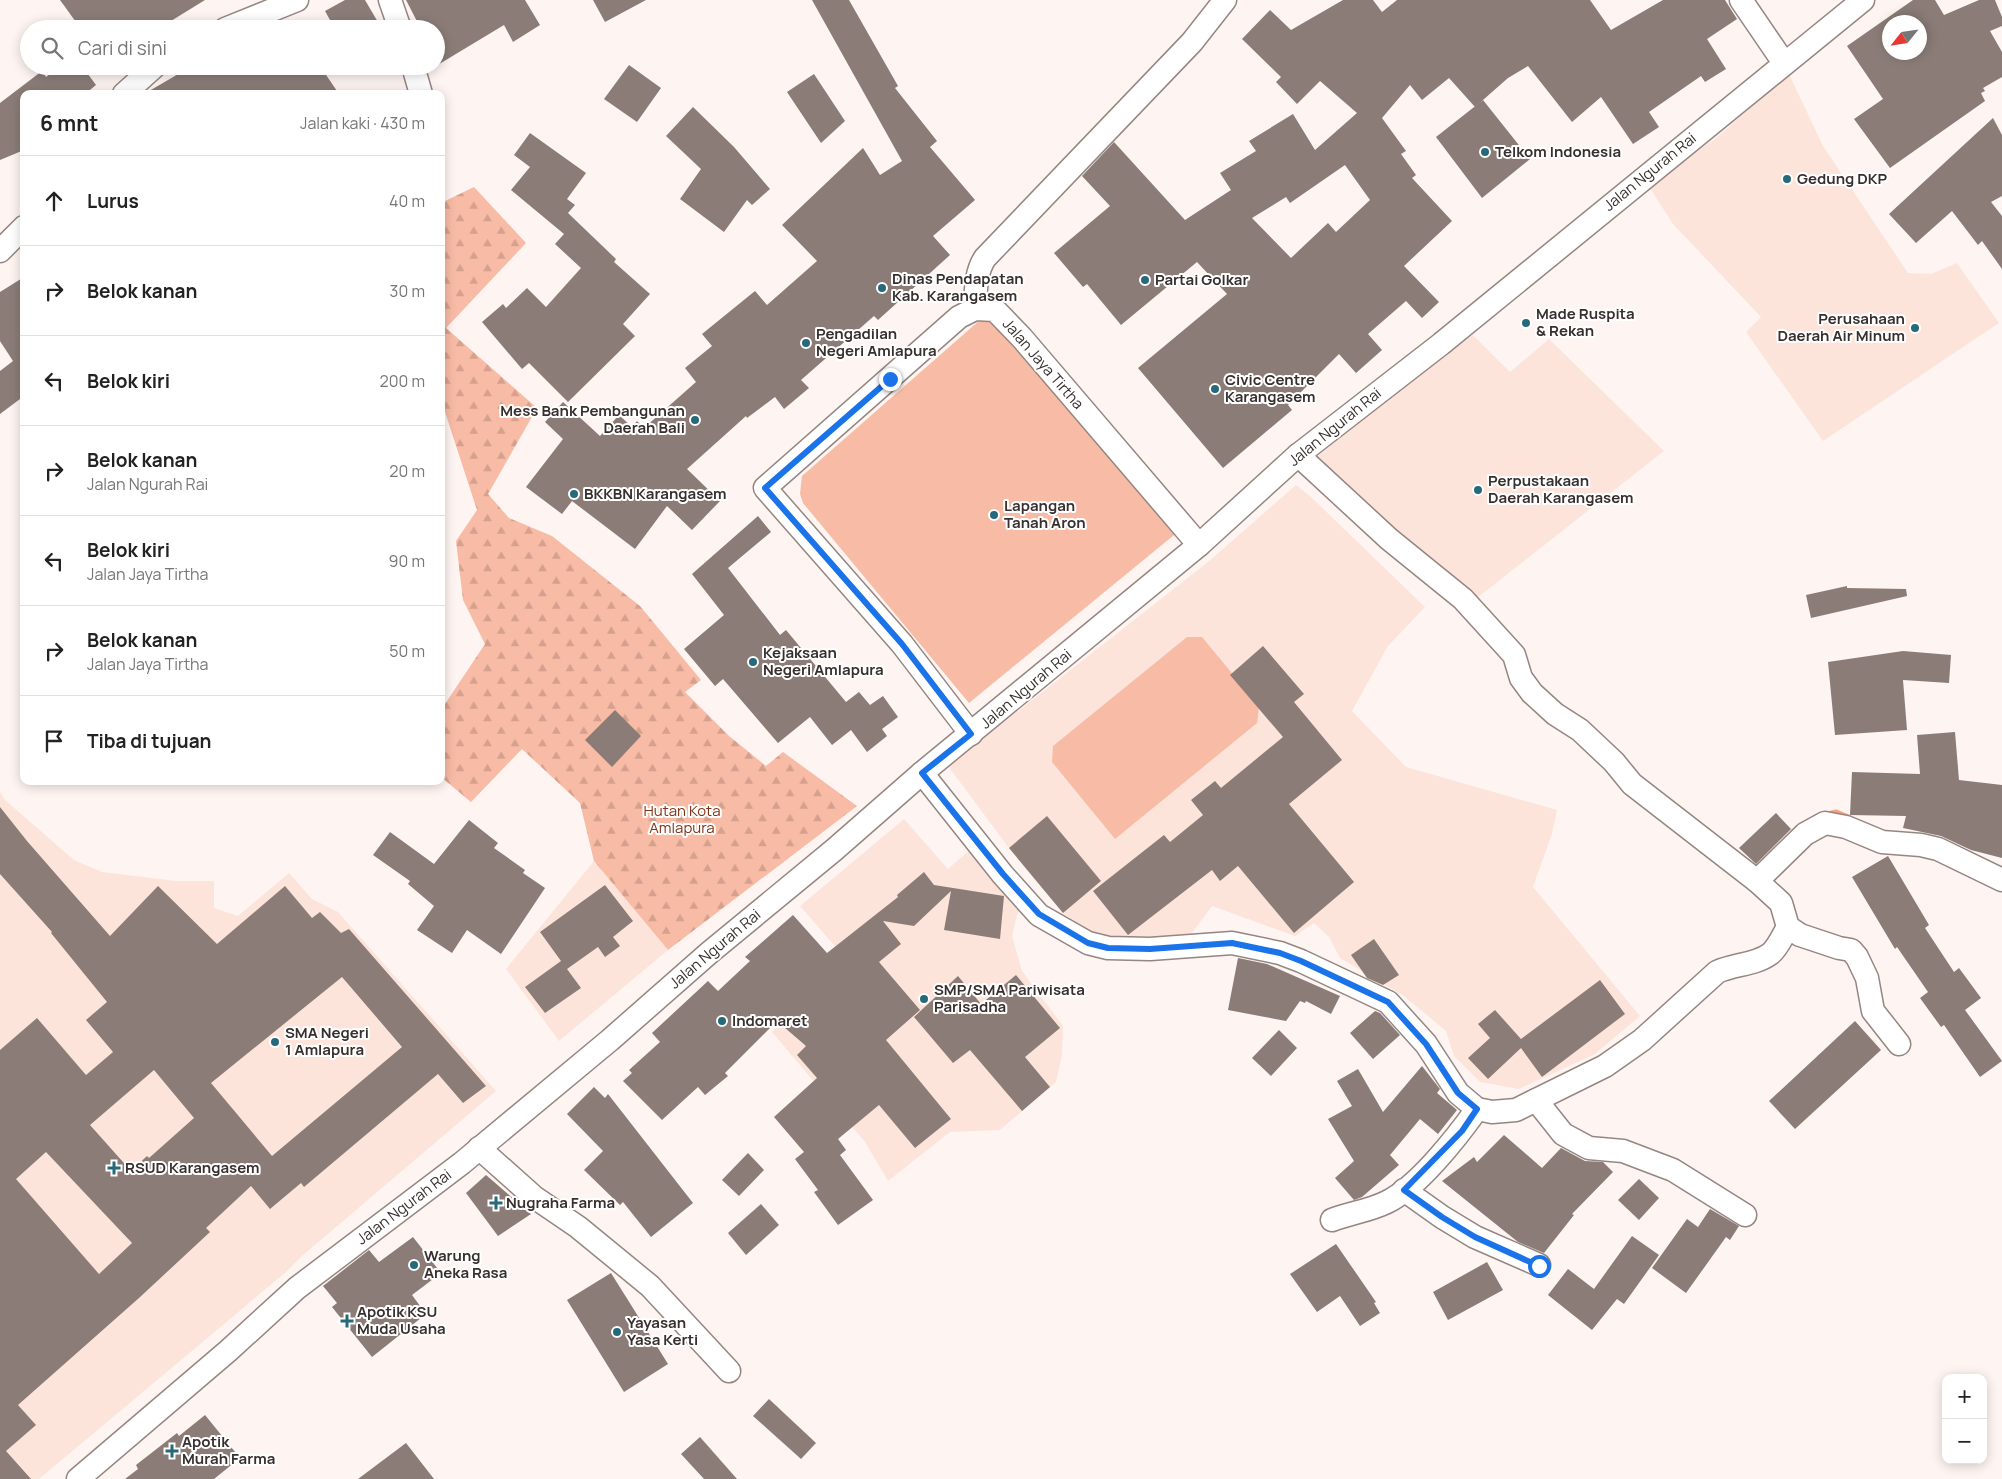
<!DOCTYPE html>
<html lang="id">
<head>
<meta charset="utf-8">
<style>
  :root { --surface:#fff; --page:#f6f6f6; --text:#222; --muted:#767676; --line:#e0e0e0 }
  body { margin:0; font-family:Manrope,sans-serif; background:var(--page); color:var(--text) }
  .controls { position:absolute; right:15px; bottom:15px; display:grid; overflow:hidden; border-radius:10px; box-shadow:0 2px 12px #0003 }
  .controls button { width:45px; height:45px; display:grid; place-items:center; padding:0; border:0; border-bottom:1px solid var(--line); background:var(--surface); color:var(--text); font:25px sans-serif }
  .compass { position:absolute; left:1882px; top:15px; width:45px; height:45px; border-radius:50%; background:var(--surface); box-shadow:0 2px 12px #0003; rotate:240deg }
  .stop { position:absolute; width:15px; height:15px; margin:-11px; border:4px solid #1a73e8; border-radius:50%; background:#fff }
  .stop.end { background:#1a73e8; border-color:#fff; box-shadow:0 1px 5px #0008 }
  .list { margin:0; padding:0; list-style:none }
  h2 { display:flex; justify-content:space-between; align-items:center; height:65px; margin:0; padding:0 20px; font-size:21px }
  h2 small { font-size:16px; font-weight:400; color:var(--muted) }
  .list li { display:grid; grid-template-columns:32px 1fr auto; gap:15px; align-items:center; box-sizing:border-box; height:90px; padding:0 20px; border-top:1px solid var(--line) }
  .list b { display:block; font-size:19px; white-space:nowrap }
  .list p { margin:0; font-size:16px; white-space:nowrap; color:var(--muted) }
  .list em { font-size:16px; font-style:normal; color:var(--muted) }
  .icon { flex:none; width:28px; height:28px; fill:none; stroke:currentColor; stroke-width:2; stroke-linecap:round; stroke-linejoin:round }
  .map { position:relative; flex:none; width:2002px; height:1479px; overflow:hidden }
  .search { position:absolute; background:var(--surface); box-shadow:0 2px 12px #0003; left:20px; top:20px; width:425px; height:55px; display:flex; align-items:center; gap:12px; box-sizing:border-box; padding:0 18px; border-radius:28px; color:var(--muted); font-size:19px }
  .panel { position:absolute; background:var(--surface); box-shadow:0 2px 12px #0003; left:20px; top:90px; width:425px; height:695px; border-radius:10px }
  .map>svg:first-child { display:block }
  .built { fill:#fde4db }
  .forest { fill:url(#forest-firs) }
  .pitch { fill:#f8bba5 }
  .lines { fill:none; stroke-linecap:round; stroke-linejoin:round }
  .stream { stroke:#faa181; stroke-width:7 }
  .building { fill:#8b7c77; fill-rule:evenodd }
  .minor-casing { stroke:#958681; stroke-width:25 }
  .minor { stroke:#fff; stroke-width:22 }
  .route { stroke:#1a73e8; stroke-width:6 }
  .poi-dot { fill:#26697b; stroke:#fff; stroke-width:2 }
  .labels { text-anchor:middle; stroke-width:4; stroke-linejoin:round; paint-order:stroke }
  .poi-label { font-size:15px; font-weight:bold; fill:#37302e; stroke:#fff; text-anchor:start }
  .street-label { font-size:15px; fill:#37302e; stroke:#fff }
  .park-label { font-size:15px; fill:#823315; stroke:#fff }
</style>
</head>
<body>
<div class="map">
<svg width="2002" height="1479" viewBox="0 0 2002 1479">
  <defs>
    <pattern id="forest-firs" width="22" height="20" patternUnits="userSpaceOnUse" patternTransform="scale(1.25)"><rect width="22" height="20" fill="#f8bba5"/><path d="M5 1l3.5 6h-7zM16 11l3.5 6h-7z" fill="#d5a18e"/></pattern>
  </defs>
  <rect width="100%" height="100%" fill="#fef4f1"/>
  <g class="built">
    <polygon points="1789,74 1823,146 1908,273 1931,274 1957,263 1999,323 1823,441 1746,332 1761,317 1673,224 1648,185 1715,139"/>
    <polygon points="1473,335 1510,372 1549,339 1664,451 1473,601 1312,461 1411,380"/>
    <polygon points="1296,485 1311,497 1425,607 1388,646 1352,711 1406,767 1557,810 1552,834 1533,887 1640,1016 1595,1054 1519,1089 1480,1082 1454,1056 1446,1031 1404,996 1340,958 1329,937 1314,923 1295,936 1212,906 1188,938 1131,943 1088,930 1063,913 1009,848 948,766 1208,562"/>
    <polygon points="0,792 4,799 74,860 102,872 176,881 214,881 214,908 238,916 289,873 312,899 338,912 496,1091 302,1256 286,1272 39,1479 0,1479"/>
    <polygon points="904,819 948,869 980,841 1027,898 1017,915 1012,936 1022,971 1063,1026 1062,1054 1056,1082 1000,1130 950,1132 888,1181 865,1142 772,1032 846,959 800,906"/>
    <polygon points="594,861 668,950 559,1041 506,969"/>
  </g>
  <polygon class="forest" points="474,187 526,243 446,328 537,408 488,494 509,518 552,536 640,606 701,680 685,692 729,736 766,766 783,752 857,806 668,950 594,861 580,803 522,749 471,802 441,777 441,710 485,644 463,600 456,541 477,510 445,412 441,407 441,203"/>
  <g class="pitch">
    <polygon points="993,316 1185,526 969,703 803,503 800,494 802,476 980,320"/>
    <polygon points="1187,637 1202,637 1259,706 1257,723 1115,839 1052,762 1053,746"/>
  </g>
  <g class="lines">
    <polyline class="stream" points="1825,816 1836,813 1848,818"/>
  </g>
  <g class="building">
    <polygon points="60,0 205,0 158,29 81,29"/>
    <polygon points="345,0 365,0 382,29 335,29 325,11"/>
    <polygon points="406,0 525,0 540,25 513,42 504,25 436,66 436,29 421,29"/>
    <polygon points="593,0 646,0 605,22"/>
    <polygon points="812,0 849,0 898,86 895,88 937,141 930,147 975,200 933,236 950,255 878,320 874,316 801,380 809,388 784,409 775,397 747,418 746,416 687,469 720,501 692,530 667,506 635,549 572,501 562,514 526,487 563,439 545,422 563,402 600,436 619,415 632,427 637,421 644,428 696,382 685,368 712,346 702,334 755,291 767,305 817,261 782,225 863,148 880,175 902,161"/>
    <path d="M 1343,0 L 1373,0 L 1382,12 L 1397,0 L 1590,0 L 1611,30 L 1663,0 L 1725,0 L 1737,19 L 1707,39 L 1726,69 L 1705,82 L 1701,76 L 1649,112 L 1659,127 L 1633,144 L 1601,97 L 1572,122 L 1528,66 L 1508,78 L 1475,107 L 1449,78 L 1422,100 L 1410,85 L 1382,118 L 1406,151 L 1401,154 L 1416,175 L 1412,178 L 1452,221 L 1404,266 L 1439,302 L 1422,318 L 1406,301 L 1368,334 L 1382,350 L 1356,373 L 1339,354 L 1288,405 L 1292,410 L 1223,468 L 1138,368 L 1227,294 L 1197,262 L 1121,325 L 1087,284 L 1083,287 L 1054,253 L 1110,206 L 1082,176 L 1114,142 L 1185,220 L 1231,190 L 1220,173 L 1256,151 L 1249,141 L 1293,114 L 1315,150 L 1357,113 L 1320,81 L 1297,104 L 1276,82 L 1281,77 L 1242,39 L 1270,10 L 1291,30 ZM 1345,165 L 1370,200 L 1336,232 L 1328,223 L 1291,258 L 1252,218 L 1286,197 L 1290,203 Z"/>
    <path d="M 1913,0 L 1935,0 L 1944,15 L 1979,0 L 1995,0 L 2002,17 L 2002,26 L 1990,31 L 2002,52 L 2002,77 L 1983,88 L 1985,91 L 1981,93 L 1985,101 L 1890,168 L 1854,119 L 1883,99 L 1847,46 ZM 1890,22 L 1920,22 L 1920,52 L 1890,52 Z"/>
    <polygon points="629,65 661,88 637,122 604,99"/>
    <polygon points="60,66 82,66 96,85 85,94 24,94 24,150 0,160 0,103 42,71 46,77"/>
    <polygon points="192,66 320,66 339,94 144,94"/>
    <polygon points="814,74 845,121 821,143 787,92"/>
    <polygon points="1483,100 1530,159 1482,198 1436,137"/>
    <polygon points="693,107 734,147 770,189 752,205 747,200 724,232 680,199 701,169 666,136"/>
    <polygon points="1993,118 2002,135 2002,196 1991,202 2002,216 2002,269 1982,241 1978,245 1952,211 1916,243 1889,214"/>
    <polygon points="530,133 586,173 567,199 575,205 568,213 616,259 614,262 650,294 623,324 635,336 568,402 529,363 522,369 482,322 503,304 506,308 527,288 546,307 581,268 555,244 564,234 511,190 530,167 514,155"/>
    <polygon points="24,277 24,396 0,414 0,371 13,361 0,341 0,292"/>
    <polygon points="758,516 771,532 728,568 780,635 786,630 846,702 859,692 870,705 883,696 898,717 882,729 887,736 867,752 851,730 832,745 810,717 778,743 723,679 715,686 684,649 724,615 692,574"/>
    <polygon points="1847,586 1847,588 1906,589 1907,596 1811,618 1806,595"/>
    <polygon points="1263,646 1304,694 1294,702 1342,760 1289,804 1354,882 1294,933 1238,866 1220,881 1212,870 1128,935 1093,891 1164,835 1170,842 1203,815 1191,800 1215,781 1221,788 1283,737 1230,675"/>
    <polygon points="1903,651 1951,655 1949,683 1903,680 1907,730 1835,735 1828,662"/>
    <polygon points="615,710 641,736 612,767 585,740"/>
    <polygon points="1955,732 1959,780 2002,785 2002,858 1971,850 1941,836 1903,828 1906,816 1850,815 1852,772 1920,774 1917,735"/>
    <path d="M 0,807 L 27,841 L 110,936 L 158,886 L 217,944 L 285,886 L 312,918 L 320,912 L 341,933 L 349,929 L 486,1086 L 463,1103 L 438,1074 L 304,1187 L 301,1183 L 270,1209 L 251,1186 L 206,1228 L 210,1232 L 139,1298 L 18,1405 L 36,1425 L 6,1451 L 31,1479 L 0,1479 L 0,1050 L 37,1018 L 86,1075 L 113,1052 L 86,1020 L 107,1002 L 51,933 L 52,932 L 0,874 ZM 342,977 L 402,1047 L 272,1156 L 211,1083 ZM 154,1070 L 194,1118 L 149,1158 L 147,1156 L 131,1171 L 90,1125 ZM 46,1152 L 132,1243 L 99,1274 L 16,1179 Z"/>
    <polygon points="1776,813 1791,829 1756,864 1739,848"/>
    <polygon points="1047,816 1101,881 1063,913 1009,848"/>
    <polygon points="469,820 498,843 494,848 525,870 523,873 545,888 501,954 467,930 452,953 417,930 434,906 408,884 410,881 373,855 390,832 434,864"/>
    <polygon points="1888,856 1929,925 1925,928 1954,972 1959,968 1981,998 1965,1010 2002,1061 1980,1077 1944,1025 1941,1027 1920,998 1928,992 1897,947 1895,949 1852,877"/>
    <polygon points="924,872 934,885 1004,896 1000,939 944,930 951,891 914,926 883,921 901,944 879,962 920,1010 886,1040 951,1119 915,1148 879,1105 838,1139 846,1150 840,1155 873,1200 838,1225 814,1192 818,1190 795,1159 804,1152 774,1117 817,1078 797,1055 806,1046 777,1021 725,1073 728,1076 705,1095 698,1087 662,1120 623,1081 632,1073 629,1070 660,1042 652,1033 708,981 718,991 750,961 745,957 793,915 827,953 898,897 897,895"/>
    <polygon points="605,885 633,921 613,937 620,946 605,957 598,947 567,969 581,988 545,1013 525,987 561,961 540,932"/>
    <polygon points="1374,939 1399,975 1383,985 1367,978 1351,955"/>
    <polygon points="1238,958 1267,964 1340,996 1331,1014 1306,1001 1305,1003 1300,1001 1286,1021 1228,1010"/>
    <polygon points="1016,975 1060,1028 1025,1057 1050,1087 1022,1111 970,1050 953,1063 914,1017 958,976 981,1004"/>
    <polygon points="1600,980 1625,1014 1542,1077 1521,1048 1488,1079 1468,1058 1490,1038 1478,1024 1495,1010 1521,1039"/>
    <polygon points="1375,1011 1380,1013 1400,1035 1373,1059 1350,1033"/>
    <polygon points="1855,1021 1881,1050 1795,1129 1769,1101"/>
    <polygon points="1279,1030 1297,1048 1271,1076 1252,1058"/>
    <polygon points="1422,1066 1440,1089 1437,1093 1457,1110 1438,1134 1420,1119 1390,1155 1399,1165 1362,1197 1354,1200 1335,1178 1354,1161 1328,1119 1352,1106 1337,1081 1358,1069 1383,1112"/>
    <polygon points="594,1087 605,1098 608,1094 693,1203 651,1237 623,1202 620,1205 584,1170 603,1151 567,1114"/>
    <polygon points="1504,1135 1542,1168 1561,1148 1585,1161 1603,1162 1613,1172 1572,1214 1574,1215 1544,1253 1518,1242 1442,1181 1474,1157 1477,1162"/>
    <polygon points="748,1153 764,1170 739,1196 722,1180"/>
    <polygon points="486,1175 531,1214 498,1236 466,1193"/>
    <polygon points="1639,1179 1659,1198 1639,1220 1618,1200"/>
    <polygon points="761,1204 779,1225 746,1255 728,1233"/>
    <polygon points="1710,1209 1739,1226 1730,1240 1726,1237 1686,1293 1652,1268 1687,1219 1698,1227"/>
    <polygon points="1632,1236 1659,1255 1624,1304 1617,1299 1592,1330 1548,1295 1568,1269 1594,1289"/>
    <polygon points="413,1237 441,1273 412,1295 426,1314 372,1357 332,1307 337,1303 323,1286 369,1250 379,1262"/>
    <polygon points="1336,1244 1376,1302 1374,1303 1380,1313 1360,1326 1340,1296 1317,1312 1290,1274"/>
    <polygon points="1487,1262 1503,1290 1448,1320 1433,1292"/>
    <polygon points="611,1273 668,1364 624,1392 567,1300"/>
    <polygon points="769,1399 816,1443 801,1459 753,1416"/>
    <polygon points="205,1415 240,1458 214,1479 125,1479 138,1469 136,1465 177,1433 179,1436"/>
    <polygon points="700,1437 737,1479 704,1479 681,1454"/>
    <polygon points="406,1443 434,1479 358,1479"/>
  </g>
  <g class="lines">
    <g class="minor-casing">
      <g id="minor">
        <polyline points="390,0 400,29"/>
        <polyline points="1741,0 1784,63"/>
        <polyline points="225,29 297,0"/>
        <polyline points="413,66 421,94"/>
        <polyline points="124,94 155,66"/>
        <polyline points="0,251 24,227"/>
        <path d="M 975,309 C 976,291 975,273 985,258 L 1192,42 L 1225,0"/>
        <polyline points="1298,455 1389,539 1463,599 1514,655 1521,678 1532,693 1555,714 1580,730 1614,762 1632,784 1757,881 1781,903 1788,927 1800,935 1839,948 1851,950 1857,957 1867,978 1873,1011 1899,1044"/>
        <polyline points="971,734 902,644 765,488 959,317 975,309 995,310 1022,338 1199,545"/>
        <path d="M 922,773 L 1003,875 L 1039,915 L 1088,943 L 1108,948 L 1150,949 L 1232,943 L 1280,953 L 1301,961 L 1388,1002 L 1426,1044 L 1458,1093 L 1477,1109 L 1492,1112 L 1516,1110 L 1605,1066 L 1642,1040 L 1717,972 C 1734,964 1755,965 1770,954 C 1778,948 1783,935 1788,927"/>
        <polyline points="1757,881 1805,834 1825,823 1846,827 1882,842 1921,845 1938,849 2002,880"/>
        <polyline points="1536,1100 1563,1134 1589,1148 1623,1151 1673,1170 1745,1215"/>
        <polyline points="479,1148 534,1197 578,1227 650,1286 729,1371"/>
        <polyline points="1404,1190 1442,1217 1475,1237 1539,1265"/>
        <path d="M 1332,1220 C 1350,1213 1369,1211 1387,1202 C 1418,1187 1457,1137 1477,1109"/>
        <polyline points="78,1479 228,1351 297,1288 462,1163 610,1040 709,953 834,850 922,773 1199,545 1298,455 1441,344 1863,0"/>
      </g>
    </g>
    <use href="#minor" class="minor"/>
  </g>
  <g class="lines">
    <polyline class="route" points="890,379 765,488 902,644 971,734 922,773 1003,874 1039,914 1088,943 1108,948 1150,949 1232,943 1280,953 1301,961 1388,1002 1426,1044 1458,1093 1477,1109 1462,1131 1404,1190 1442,1217 1475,1237 1539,1266"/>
  </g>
  <g class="poi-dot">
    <circle cx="1485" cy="152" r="5"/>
    <circle cx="1787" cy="179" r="5"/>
    <circle cx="1145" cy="280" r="5"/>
    <circle cx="882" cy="288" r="5"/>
    <circle cx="1526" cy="323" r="5"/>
    <circle cx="1915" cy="328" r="5"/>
    <circle cx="806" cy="343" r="5"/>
    <circle cx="1215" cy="389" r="5"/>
    <circle cx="695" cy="420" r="5"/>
    <circle cx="1478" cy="490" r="5"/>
    <circle cx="574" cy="494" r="5"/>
    <circle cx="994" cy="515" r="5"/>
    <circle cx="753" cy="662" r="5"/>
    <circle cx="924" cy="999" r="5"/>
    <circle cx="722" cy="1021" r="5"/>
    <circle cx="275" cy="1042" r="5"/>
    <path d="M111.5 1160.5h5v5h5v5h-5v5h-5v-5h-5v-5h5z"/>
    <path d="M493.5 1195.5h5v5h5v5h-5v5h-5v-5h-5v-5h5z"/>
    <circle cx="414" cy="1265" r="5"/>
    <path d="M344.5 1313.5h5v5h5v5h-5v5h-5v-5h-5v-5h5z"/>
    <circle cx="617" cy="1332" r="5"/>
    <path d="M169.5 1443.5h5v5h5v5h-5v5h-5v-5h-5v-5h5z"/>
  </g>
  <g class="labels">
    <g class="poi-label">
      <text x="1495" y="157">Telkom Indonesia</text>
      <text x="1797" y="184">Gedung DKP</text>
      <text x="892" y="284">Dinas Pendapatan<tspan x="892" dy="17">Kab. Karangasem</tspan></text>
      <text x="1155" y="285">Partai Golkar</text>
      <text x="1536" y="319">Made Ruspita<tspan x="1536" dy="17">&amp; Rekan</tspan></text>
      <text x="1905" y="324" text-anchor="end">Perusahaan<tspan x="1905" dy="17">Daerah Air Minum</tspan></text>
      <text x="816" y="339">Pengadilan<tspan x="816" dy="17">Negeri Amlapura</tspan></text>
      <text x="1225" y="385">Civic Centre<tspan x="1225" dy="17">Karangasem</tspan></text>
      <text x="685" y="416" text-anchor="end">Mess Bank Pembangunan<tspan x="685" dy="17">Daerah Bali</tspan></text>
      <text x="1488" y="486">Perpustakaan<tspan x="1488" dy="17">Daerah Karangasem</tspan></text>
      <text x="584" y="499">BKKBN Karangasem</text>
      <text x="1004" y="511">Lapangan<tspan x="1004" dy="17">Tanah Aron</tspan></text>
      <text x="763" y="658">Kejaksaan<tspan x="763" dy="17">Negeri Amlapura</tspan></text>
      <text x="934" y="995">SMP/SMA Pariwisata<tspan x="934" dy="17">Parisadha</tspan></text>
      <text x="732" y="1026">Indomaret</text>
      <text x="285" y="1038">SMA Negeri<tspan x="285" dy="17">1 Amlapura</tspan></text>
      <text x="125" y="1173">RSUD Karangasem</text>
      <text x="506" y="1208">Nugraha Farma</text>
      <text x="424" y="1261">Warung<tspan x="424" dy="17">Aneka Rasa</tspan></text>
      <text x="357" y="1317">Apotik KSU<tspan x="357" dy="17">Muda Usaha</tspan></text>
      <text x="627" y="1328">Yayasan<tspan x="627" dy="17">Yasa Kerti</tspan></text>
      <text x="182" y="1447">Apotik<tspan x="182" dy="17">Murah Farma</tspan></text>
    </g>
    <g class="street-label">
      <text transform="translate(1650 172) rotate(-39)" y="5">Jalan Ngurah Rai</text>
      <text transform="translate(1043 364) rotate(49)" y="5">Jalan Jaya Tirtha</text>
      <text transform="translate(1335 427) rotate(-39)" y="5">Jalan Ngurah Rai</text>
      <text transform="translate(1026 689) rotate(-40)" y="5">Jalan Ngurah Rai</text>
      <text transform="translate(715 949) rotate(-40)" y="5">Jalan Ngurah Rai</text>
      <text transform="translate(404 1207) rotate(-37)" y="5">Jalan Ngurah Rai</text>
    </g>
    <g class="park-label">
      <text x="682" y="816">Hutan Kota<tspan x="682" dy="17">Amlapura</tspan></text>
    </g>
  </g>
</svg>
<div class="controls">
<button>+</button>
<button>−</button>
</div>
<svg class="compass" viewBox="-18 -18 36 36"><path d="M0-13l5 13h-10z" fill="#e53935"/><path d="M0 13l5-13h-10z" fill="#767676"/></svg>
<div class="stop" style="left:1539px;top:1266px"></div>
<div class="stop end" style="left:890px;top:379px"></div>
<div class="search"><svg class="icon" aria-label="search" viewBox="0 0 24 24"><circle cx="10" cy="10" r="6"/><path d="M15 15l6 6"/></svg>Cari di sini</div>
<section class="panel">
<h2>6 mnt<small>Jalan kaki · 430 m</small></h2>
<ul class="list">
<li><svg class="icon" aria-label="ahead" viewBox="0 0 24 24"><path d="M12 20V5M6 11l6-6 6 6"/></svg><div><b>Lurus</b></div><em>40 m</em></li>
<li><svg class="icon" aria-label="right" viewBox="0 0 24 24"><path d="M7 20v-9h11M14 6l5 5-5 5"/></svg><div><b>Belok kanan</b></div><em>30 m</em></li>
<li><svg class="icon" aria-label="left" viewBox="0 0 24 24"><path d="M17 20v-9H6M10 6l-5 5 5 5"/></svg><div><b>Belok kiri</b></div><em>200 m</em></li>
<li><svg class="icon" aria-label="right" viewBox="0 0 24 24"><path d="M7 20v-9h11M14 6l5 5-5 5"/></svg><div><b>Belok kanan</b><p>Jalan Ngurah Rai</p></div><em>20 m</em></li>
<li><svg class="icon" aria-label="left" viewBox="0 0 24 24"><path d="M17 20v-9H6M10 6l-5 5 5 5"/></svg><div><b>Belok kiri</b><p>Jalan Jaya Tirtha</p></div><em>90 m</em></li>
<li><svg class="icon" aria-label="right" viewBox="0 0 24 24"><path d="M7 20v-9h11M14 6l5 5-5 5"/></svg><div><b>Belok kanan</b><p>Jalan Jaya Tirtha</p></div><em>50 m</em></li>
<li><svg class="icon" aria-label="arrive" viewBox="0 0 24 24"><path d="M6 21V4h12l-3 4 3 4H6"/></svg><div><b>Tiba di tujuan</b></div></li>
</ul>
</section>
</div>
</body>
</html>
